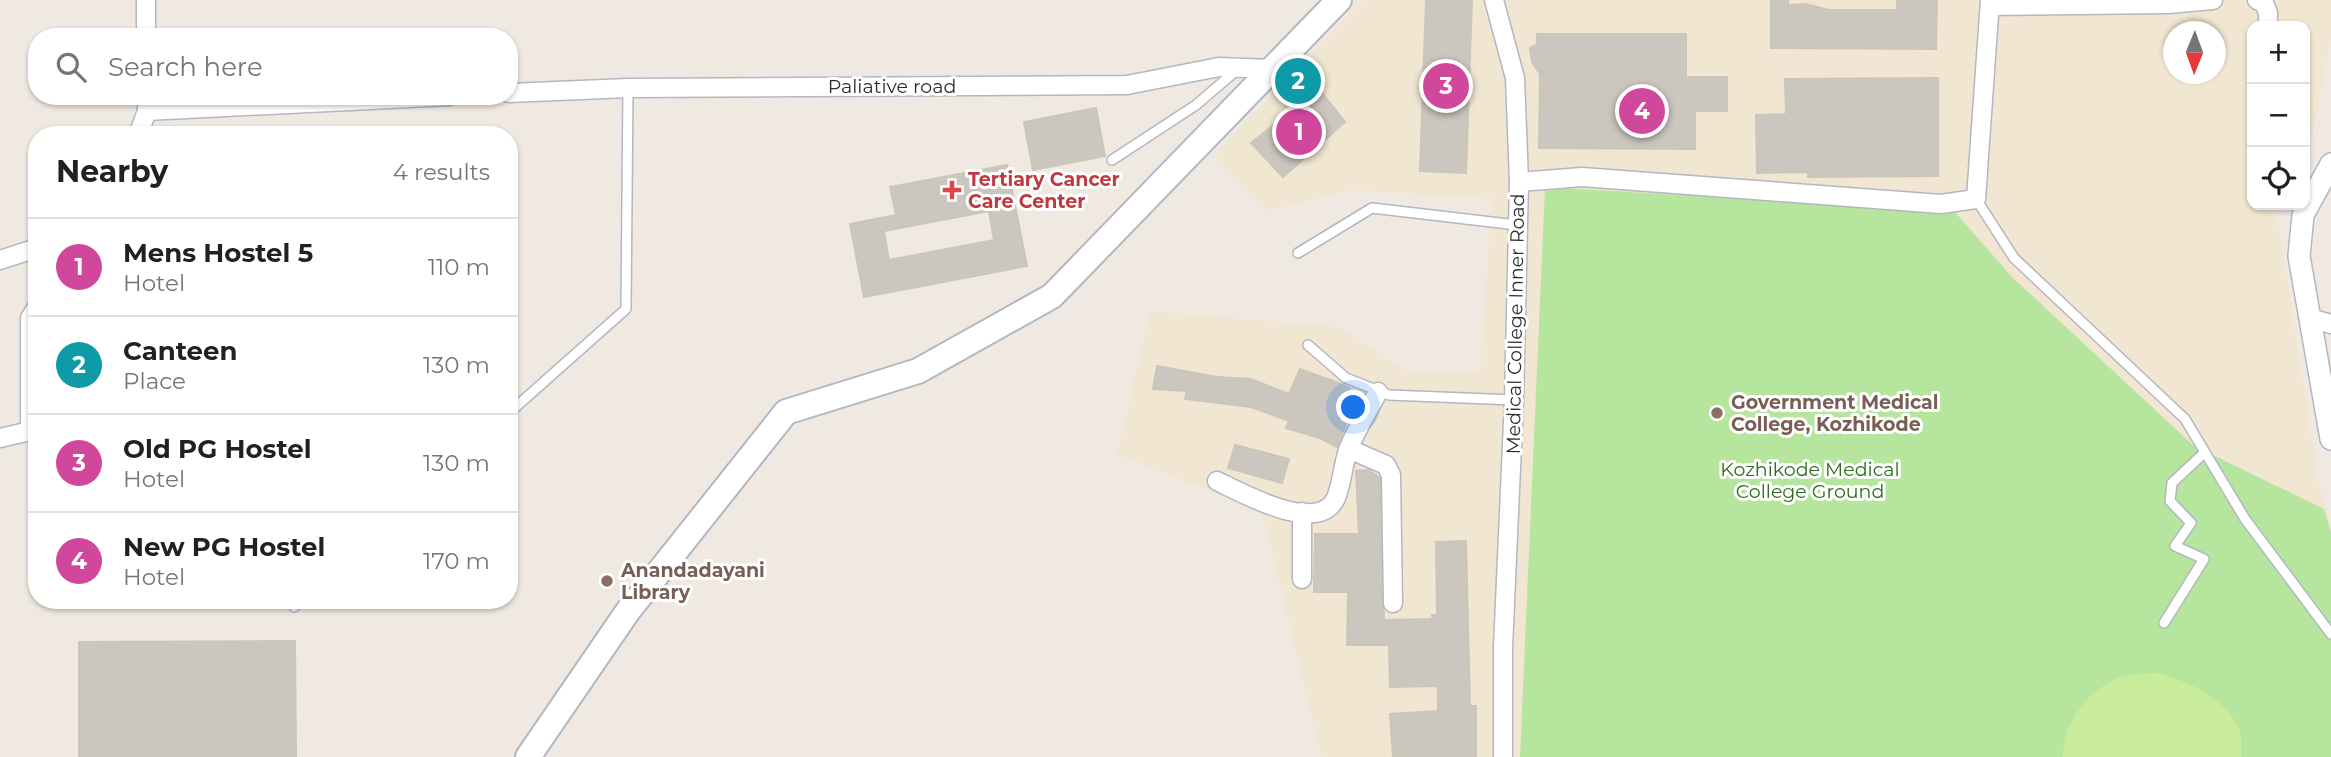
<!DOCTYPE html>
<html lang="en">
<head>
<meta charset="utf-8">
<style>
  :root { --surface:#fff; --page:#f6f6f6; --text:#202124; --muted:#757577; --line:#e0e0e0; --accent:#d93025 }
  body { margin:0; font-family:Montserrat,sans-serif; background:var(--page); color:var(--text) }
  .controls { position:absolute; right:21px; top:21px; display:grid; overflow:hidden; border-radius:14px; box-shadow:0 2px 5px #0004 }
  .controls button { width:63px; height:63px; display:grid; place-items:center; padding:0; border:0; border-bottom:2px solid var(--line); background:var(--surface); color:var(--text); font:35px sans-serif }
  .compass { position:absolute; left:2163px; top:21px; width:63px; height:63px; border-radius:50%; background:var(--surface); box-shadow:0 2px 5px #0004; rotate:181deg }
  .you { position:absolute; left:1354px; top:408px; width:24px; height:24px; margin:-18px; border:5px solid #fff; border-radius:50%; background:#1a73e8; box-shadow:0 0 0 10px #1a73e833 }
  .badge { display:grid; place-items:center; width:46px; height:46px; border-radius:50%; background:var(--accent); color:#fff; font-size:23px; font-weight:700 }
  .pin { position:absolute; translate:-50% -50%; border:4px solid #fff; box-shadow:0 2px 7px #0006 }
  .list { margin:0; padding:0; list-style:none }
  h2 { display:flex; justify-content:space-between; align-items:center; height:91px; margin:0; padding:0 28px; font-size:30px }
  h2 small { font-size:23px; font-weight:400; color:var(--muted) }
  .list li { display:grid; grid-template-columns:46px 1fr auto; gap:21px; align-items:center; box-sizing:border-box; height:98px; padding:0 28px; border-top:2px solid var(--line) }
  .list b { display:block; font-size:26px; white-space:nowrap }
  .list p { margin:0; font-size:23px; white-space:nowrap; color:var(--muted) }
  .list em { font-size:23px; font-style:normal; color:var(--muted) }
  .icon { flex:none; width:38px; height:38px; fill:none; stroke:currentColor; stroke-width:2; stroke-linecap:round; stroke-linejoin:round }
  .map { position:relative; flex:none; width:2331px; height:757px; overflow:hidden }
  .search { position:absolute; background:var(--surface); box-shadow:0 2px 5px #0004; left:28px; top:28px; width:490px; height:77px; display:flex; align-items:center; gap:18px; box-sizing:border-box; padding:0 24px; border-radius:28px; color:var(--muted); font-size:26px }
  .panel { position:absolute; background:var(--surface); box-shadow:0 2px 5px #0004; left:28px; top:126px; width:490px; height:483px; border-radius:28px }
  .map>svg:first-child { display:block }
  .education { fill:#f0e6d1; fill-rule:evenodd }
  .green { fill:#b6e59e }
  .pitch { fill:#c9ec9a }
  .building { fill:#cbc7bf; stroke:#cbc5ba; stroke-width:2; fill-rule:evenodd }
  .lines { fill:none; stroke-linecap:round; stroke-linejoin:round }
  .service-casing { stroke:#b4b7c1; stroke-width:12 }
  .minor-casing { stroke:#b4b7c1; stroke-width:21 }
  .tertiary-casing { stroke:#b4b7c1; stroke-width:24 }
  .secondary-casing { stroke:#b4b7c1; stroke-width:28 }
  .service { stroke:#fff; stroke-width:9 }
  .minor { stroke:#fff; stroke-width:18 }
  .tertiary { stroke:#fff; stroke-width:21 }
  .secondary { stroke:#fff; stroke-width:24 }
  .health-dot { fill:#e0444e; stroke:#fff; stroke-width:2.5 }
  .education-dot { fill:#8d6e63; stroke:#fff; stroke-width:2.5 }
  .labels { text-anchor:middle; stroke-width:6; stroke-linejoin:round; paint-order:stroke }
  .street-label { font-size:19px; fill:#2e2e2e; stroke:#fff }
  .health-label { font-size:19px; font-weight:bold; fill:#be3a42; stroke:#fff; text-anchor:start }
  .education-label { font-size:19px; font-weight:bold; fill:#785e54; stroke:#fff; text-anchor:start }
  .park-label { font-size:19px; fill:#2c6e1b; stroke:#fff }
</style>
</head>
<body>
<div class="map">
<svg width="2331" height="757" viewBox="0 0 2331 757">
  <rect width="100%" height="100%" fill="#efe9e1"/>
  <path class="education" d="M 1363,0 L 2331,0 L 2331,39 L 2315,125 L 2305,149 L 2305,26 L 2252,26 L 2252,205 L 2281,205 L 2277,214 L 2319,484 L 2331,525 L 2331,757 L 1321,757 L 1262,511 L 1117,455 L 1150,311 L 1340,327 L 1406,371 L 1480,372 L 1492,199 L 1353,190 L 1269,211 L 1214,156 ZM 2174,32 L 2216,32 L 2216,74 L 2174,74 Z"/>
  <polygon class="green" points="1545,187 1954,211 2012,277 2194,446 2324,509 2331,533 2331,757 1520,757"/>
  <path class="pitch" d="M 2158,673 C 2188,682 2225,697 2239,729 C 2243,737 2241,748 2241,757 L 2063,757 C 2063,721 2091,685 2125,676 C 2135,673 2148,674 2158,673 Z"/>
  <g class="building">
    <polygon points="1426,0 1472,0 1466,173 1420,171"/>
    <polygon points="1771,0 1788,0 1788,5 1806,4 1829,10 1897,10 1897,0 1937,0 1936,49 1771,48"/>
    <polygon points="1537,34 1686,34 1686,77 1727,77 1727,111 1695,111 1695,149 1539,148 1540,74 1532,62 1530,48 1537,44"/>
    <polygon points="1299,64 1345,122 1283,177 1251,143 1301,103 1283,79"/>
    <polygon points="1938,78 1938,176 1808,177 1808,172 1757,173 1756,115 1786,114 1785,79"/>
    <polygon points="1096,108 1105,156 1033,170 1024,122"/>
    <path d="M 1007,165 L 1027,266 L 864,297 L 850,224 L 896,215 L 890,187 ZM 989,211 L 994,240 L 889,260 L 884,231 Z"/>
    <polygon points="1157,366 1217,377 1251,379 1289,394 1300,369 1333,381 1350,388 1339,421 1346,424 1342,435 1337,447 1320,438 1286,428 1289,421 1251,407 1185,399 1187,391 1153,389"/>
    <polygon points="1235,445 1289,459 1282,483 1228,468"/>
    <polygon points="1369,470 1380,478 1384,620 1433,619 1432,615 1437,615 1436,542 1466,541 1470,706 1476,706 1476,757 1393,757 1390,714 1438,711 1438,686 1390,687 1389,645 1347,645 1348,592 1314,592 1315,534 1359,534 1356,471"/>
    <polygon points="295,641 296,757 79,757 79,642"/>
  </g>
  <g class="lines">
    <g class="service-casing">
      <g id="service">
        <polyline points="1112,160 1196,105 1238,69"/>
        <polyline points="1976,199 2014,258 2185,419 2245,519 2331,634"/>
        <polyline points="1298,253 1372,208 1517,225"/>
        <polyline points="1308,345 1346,378 1389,395 1514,400"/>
        <polyline points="509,413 626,309 628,88"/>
        <polyline points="294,607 301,600"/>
        <polyline points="2164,623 2204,559 2175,546 2191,523 2170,501 2172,483 2203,454"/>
      </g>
    </g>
    <g class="minor-casing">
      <g id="minor">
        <polyline points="146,0 146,37"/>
        <polyline points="1494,0 1515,78 1519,182"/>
        <polyline points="2257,0 2264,3 2268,13 2268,26"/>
        <polyline points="1990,6 2168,4 2213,0"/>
        <polyline points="509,93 628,88 1127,85 1219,67 1274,69"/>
        <polyline points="147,96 147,111 450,96"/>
        <polyline points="138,135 147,111"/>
        <polyline points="0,260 37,248"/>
        <polyline points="2310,318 2331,324"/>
        <polyline points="0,438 30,431 30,318 37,307"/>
        <polyline points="1349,449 1386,465 1391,475 1393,603"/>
        <path d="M 1217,481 C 1242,493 1318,536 1336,498 C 1342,483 1343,465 1348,450 C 1356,430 1368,411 1378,392"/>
        <polyline points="1302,579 1302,512"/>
        <polyline points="1503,757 1503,648 1514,400 1519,182 1582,177 1941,204 1976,199 1990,0"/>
      </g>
    </g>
    <g class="tertiary-casing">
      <polyline id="tertiary" points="2331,164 2303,215 2299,256 2331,439"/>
    </g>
    <g class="secondary-casing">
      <polyline id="secondary" points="528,757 628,611 786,412 918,371 1052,296 1339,0"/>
    </g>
    <use href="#service" class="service"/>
    <use href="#minor" class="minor"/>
    <use href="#tertiary" class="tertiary"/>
    <use href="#secondary" class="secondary"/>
  </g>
  <path class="health-dot" d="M948.5 179.5h7v7h7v7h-7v7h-7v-7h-7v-7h7z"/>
  <g class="education-dot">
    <circle cx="1717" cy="413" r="7"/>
    <circle cx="607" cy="581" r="7"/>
  </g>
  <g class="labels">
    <g class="street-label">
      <text x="892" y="93">Paliative road</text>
      <text transform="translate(1515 324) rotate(-89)" y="7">Medical College Inner Road</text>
    </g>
    <g class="health-label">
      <text x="968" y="186">Tertiary Cancer<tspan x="968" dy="22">Care Center</tspan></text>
    </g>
    <g class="education-label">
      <text x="1731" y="409">Government Medical<tspan x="1731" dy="22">College, Kozhikode</tspan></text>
      <text x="621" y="577">Anandadayani<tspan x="621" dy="22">Library</tspan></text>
    </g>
    <g class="park-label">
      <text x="1810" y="476">Kozhikode Medical<tspan x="1810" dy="22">College Ground</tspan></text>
    </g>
  </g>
</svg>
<div class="controls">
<button>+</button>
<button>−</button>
<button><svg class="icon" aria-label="locate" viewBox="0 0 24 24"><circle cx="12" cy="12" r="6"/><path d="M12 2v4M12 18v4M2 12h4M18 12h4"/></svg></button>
</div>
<svg class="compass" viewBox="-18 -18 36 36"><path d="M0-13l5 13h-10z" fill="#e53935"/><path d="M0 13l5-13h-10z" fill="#757577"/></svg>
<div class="you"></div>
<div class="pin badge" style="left:1299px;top:132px;background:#d1479c">1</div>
<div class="pin badge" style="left:1298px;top:81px;background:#0f9aa8">2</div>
<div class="pin badge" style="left:1446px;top:86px;background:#d1479c">3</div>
<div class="pin badge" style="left:1642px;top:111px;background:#d1479c">4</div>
<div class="search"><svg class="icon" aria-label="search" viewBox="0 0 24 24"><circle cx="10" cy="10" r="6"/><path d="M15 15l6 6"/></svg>Search here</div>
<section class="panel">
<h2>Nearby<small>4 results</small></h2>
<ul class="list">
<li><span class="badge" style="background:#d1479c">1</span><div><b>Mens Hostel 5</b><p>Hotel</p></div><em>110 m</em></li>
<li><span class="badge" style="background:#0f9aa8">2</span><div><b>Canteen</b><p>Place</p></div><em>130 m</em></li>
<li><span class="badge" style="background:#d1479c">3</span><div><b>Old PG Hostel</b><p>Hotel</p></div><em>130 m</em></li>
<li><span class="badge" style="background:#d1479c">4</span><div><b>New PG Hostel</b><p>Hotel</p></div><em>170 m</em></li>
</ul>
</section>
</div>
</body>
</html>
